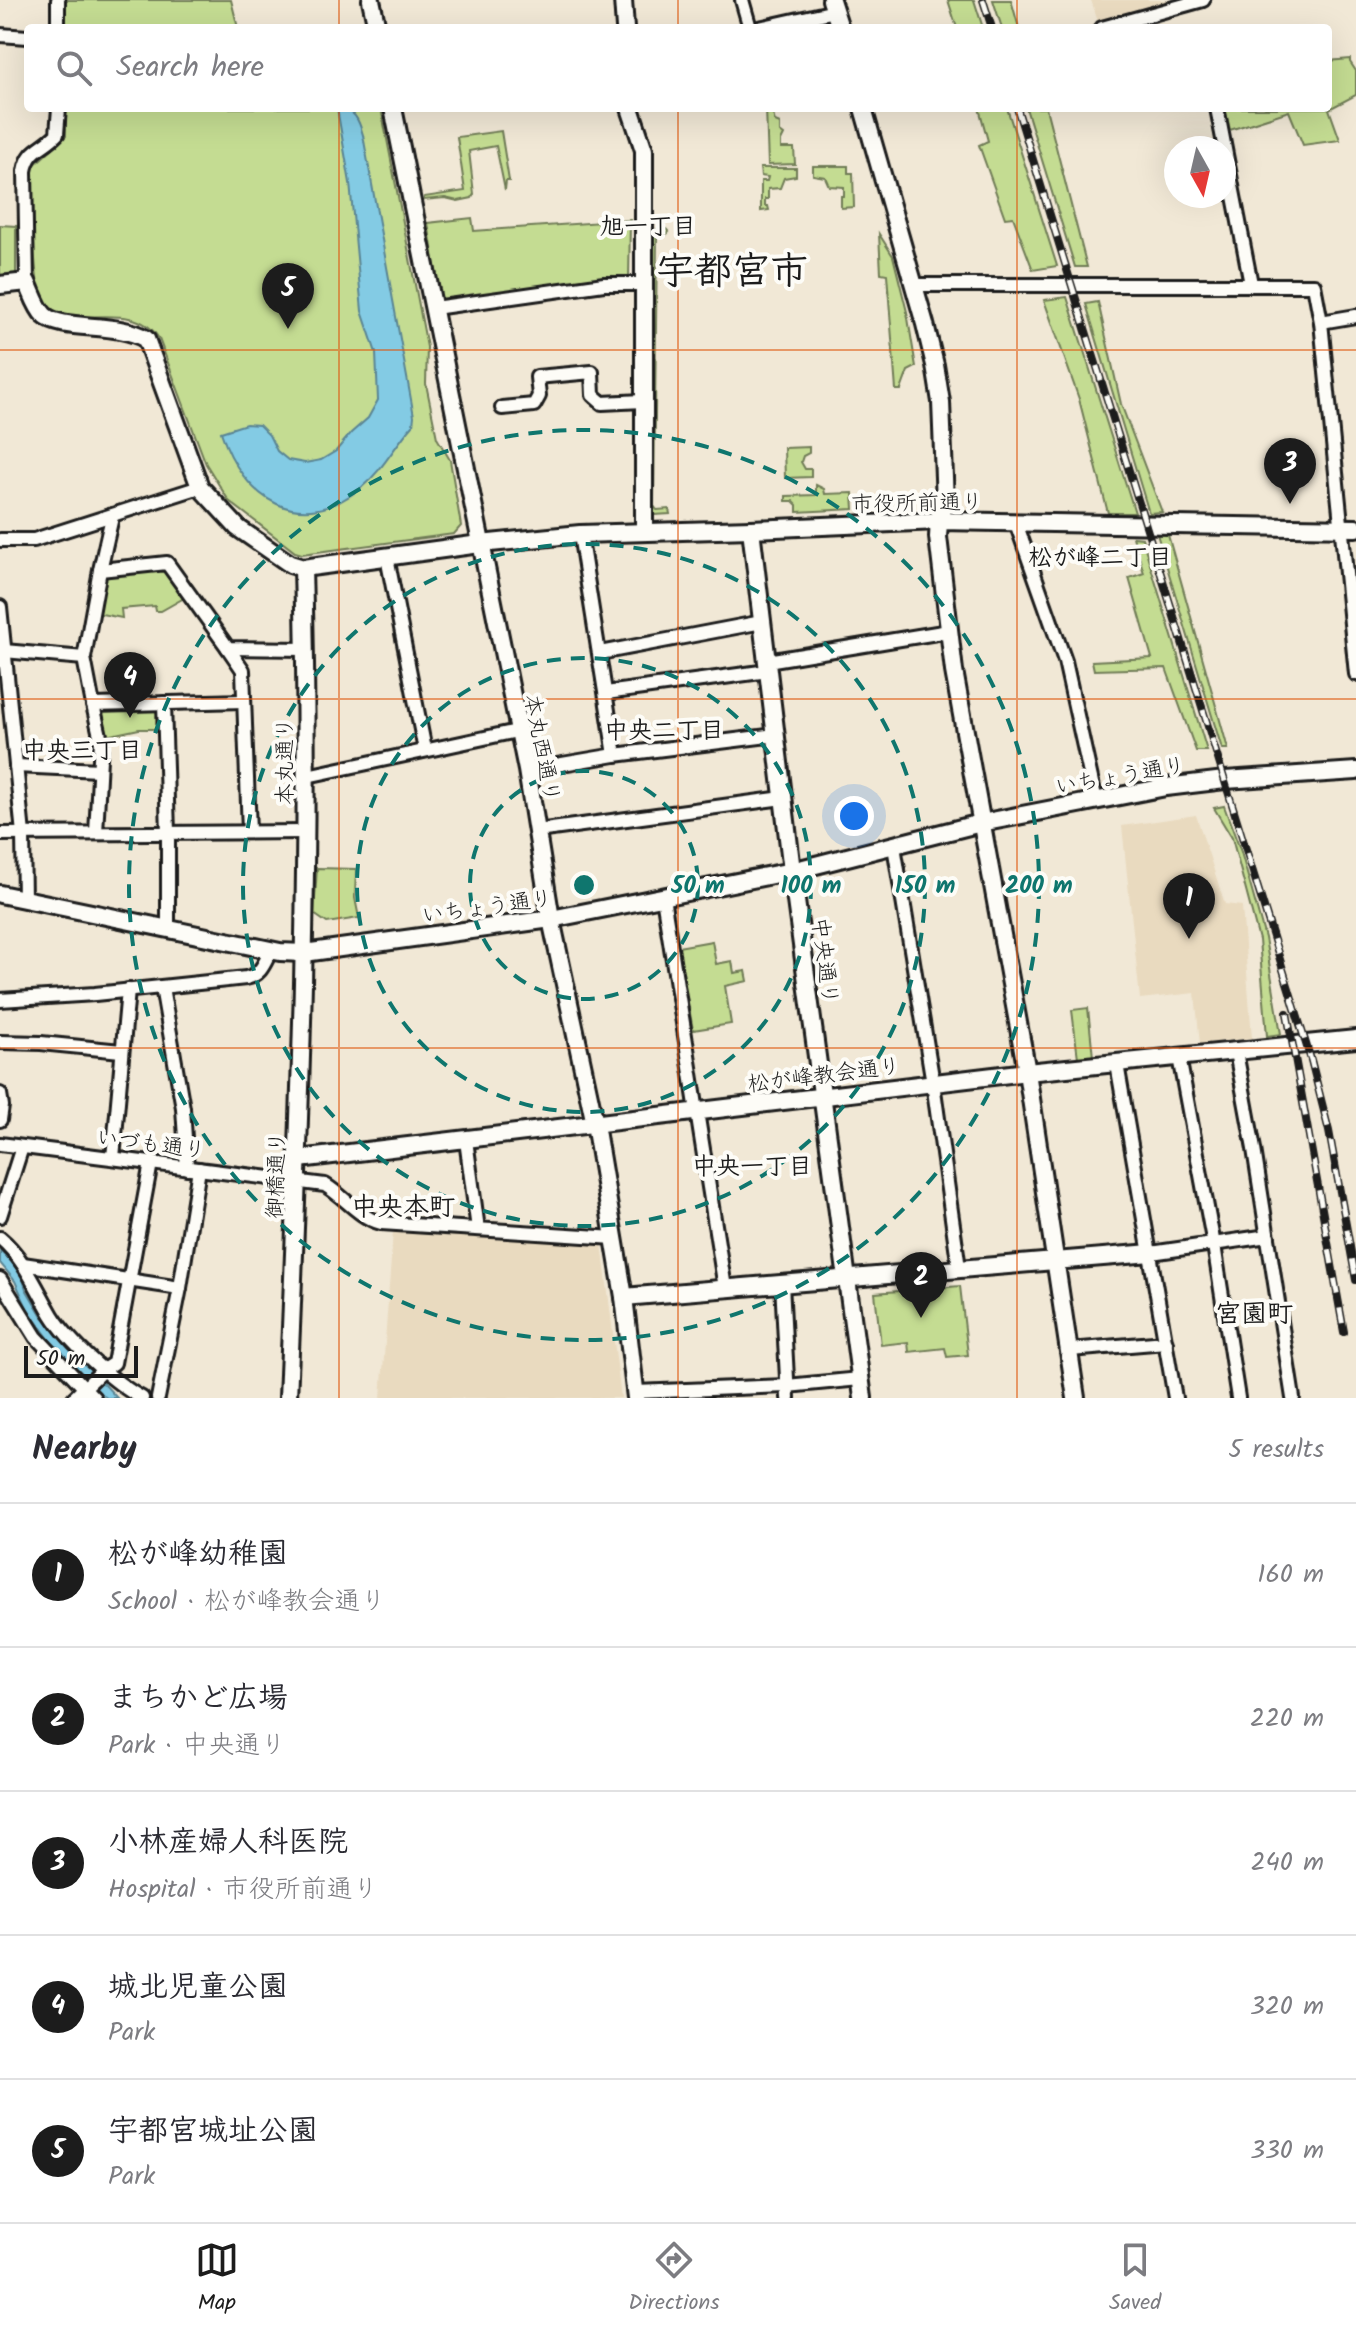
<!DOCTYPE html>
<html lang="en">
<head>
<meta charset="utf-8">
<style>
  :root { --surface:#fff; --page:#f2f2f3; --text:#2b2b33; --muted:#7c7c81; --line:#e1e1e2; --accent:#1c1c1c }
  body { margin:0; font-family:Kalam,"Klee One",sans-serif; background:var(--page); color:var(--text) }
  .compass { position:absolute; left:1164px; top:136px; width:72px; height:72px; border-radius:50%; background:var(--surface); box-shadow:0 8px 32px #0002; rotate:172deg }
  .scale { position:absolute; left:24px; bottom:20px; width:114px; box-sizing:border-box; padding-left:8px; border:4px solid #1c1c1c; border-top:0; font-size:22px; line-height:28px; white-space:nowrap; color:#1c1c1c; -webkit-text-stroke:6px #fdfcf7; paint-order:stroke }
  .you { position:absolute; left:854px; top:816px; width:28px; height:28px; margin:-20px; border:6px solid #fff; border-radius:50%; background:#1a73e8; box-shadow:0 0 0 12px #1a73e833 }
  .badge { display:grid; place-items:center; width:52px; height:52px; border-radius:50%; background:var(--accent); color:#fff; font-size:26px; font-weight:700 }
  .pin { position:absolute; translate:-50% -66px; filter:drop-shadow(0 2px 4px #0008) }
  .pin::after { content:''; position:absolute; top:42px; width:28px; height:24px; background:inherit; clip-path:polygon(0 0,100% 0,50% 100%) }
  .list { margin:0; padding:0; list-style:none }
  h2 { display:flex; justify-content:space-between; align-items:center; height:104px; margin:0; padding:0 32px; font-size:34px }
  h2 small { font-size:26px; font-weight:400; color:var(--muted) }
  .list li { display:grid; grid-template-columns:52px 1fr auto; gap:24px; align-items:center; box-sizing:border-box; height:144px; padding:0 32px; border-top:2px solid var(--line) }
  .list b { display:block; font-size:30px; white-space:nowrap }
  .list p { margin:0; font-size:26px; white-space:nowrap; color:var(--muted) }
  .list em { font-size:26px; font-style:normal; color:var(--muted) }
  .icon { flex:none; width:44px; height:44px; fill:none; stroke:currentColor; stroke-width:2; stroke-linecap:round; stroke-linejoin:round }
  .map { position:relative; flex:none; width:1356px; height:1398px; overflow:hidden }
  .search { position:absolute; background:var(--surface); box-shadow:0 8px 32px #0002; left:24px; right:24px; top:24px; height:88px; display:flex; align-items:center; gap:20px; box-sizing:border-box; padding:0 28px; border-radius:8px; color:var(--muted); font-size:30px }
  .sheet { height:824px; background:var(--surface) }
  nav { display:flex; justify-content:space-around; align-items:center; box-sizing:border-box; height:112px; border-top:2px solid var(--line); background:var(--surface); font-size:22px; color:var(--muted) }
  nav a { display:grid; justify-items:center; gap:4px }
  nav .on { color:var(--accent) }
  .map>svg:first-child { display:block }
  .built { fill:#e9dabf }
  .green { fill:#c4dc92; stroke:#707c57; stroke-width:2 }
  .water { fill:#83cbe4; stroke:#5a8594; stroke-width:2 }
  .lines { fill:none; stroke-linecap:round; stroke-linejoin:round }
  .minor-casing { stroke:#1c1c1c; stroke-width:18 }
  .tertiary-casing { stroke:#1c1c1c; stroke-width:22 }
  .minor { stroke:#fdfcf7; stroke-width:12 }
  .tertiary { stroke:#fdfcf7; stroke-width:16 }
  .rail-casing { stroke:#1c1c1c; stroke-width:8 }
  .rail { stroke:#fdfcf7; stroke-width:5; stroke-dasharray:15; stroke-linecap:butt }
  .grid { fill:none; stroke:#de560d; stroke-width:2; stroke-opacity:0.55 }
  .ring { fill:none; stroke:#0f766e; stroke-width:4; stroke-dasharray:14 10 }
  .labels { text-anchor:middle; stroke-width:8; stroke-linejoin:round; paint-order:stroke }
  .street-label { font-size:22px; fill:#1c1c1c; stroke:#fdfcf7 }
  .neighbourhood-label { font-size:24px; font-weight:bold; fill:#1c1c1c; stroke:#fdfcf7 }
  .quarter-label { font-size:26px; font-weight:bold; fill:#1c1c1c; stroke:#fdfcf7 }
  .town-label { font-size:38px; font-weight:bold; fill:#1c1c1c; stroke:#fdfcf7 }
  .centre { fill:#0f766e; stroke:#fdfcf7; stroke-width:4 }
  .ring-label { font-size:24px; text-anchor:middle; font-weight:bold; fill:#0f766e; stroke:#fdfcf7; stroke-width:8; stroke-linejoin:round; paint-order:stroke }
</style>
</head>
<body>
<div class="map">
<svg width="1356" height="1398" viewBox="0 0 1356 1398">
  <rect width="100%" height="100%" fill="#f1e8d6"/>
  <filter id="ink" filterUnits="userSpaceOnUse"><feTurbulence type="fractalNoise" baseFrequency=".0125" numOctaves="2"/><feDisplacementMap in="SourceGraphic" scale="16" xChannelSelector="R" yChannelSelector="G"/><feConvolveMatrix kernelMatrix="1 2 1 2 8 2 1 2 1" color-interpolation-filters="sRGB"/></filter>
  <g filter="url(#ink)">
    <g class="built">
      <polygon points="1091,0 1179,0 1098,22"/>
      <polygon points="1196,815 1225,904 1242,906 1252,1038 1200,1044 1195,993 1140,999 1122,826"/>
      <polygon points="393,1231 602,1244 621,1398 381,1398"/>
    </g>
    <g class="green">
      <polygon points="62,0 231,0 238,28 63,28"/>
      <polygon points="948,0 974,0 983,28 957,28"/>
      <polygon points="993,0 1011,0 1019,28 1002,28"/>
      <polygon points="1350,59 1350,62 1356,71 1356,95 1329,109 1340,140 1303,145 1289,111 1230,130 1225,108 1328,108 1328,61"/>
      <path d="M 66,108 L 381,108 L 427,347 L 426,384 L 437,438 L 450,460 L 461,526 L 454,534 L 302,554 L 295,552 L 229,501 L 206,464 L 159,339 C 133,293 60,337 43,302 C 31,276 34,199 32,167 L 66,136 Z"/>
      <polygon points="766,108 780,108 773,114 775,122 780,124 780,132 784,135 781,141 781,148 794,148 795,164 768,165"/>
      <polygon points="979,108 1007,108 1057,266 1033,270 1013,217 1005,218 979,145 988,141"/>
      <polygon points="1026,108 1046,108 1087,267 1075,267"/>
      <polygon points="501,131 509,181 506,181 505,190 496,146 469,151 474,194 472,198 458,201 445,198 424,200 424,197 465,191 457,137"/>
      <polygon points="813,166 848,166 848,173 853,173 854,207 841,208 841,196 844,196 844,187 829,186 825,177 813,175"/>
      <polygon points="760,168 796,168 796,176 784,178 780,188 768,189 768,199 765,199 765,206 768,206 769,210 761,211 761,181 767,181 768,177 761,176"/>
      <polygon points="472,218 474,231 630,220 629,280 441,303 428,223"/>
      <polygon points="0,225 16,226 16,275 0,277"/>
      <polygon points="666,229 669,232 666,235 657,236 654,506 657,510 669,509 670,514 654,515 649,510 652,230"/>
      <polygon points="879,234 893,256 907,312 916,367 908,371 901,390 896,390 887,274 881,273"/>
      <polygon points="1067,297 1135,513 1108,513 1079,399 1044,300"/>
      <polygon points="1098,302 1121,404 1162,512 1149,513 1086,304"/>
      <polygon points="809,447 809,453 803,456 801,462 805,469 811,469 811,477 785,478 784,448"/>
      <polygon points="816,485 824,489 825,494 853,493 854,509 797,512 797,505 793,501 786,501 786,496 816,495"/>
      <polygon points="1157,534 1168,535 1228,749 1222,749"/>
      <polygon points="1133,537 1142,538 1207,751 1196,751 1166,668 1094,670 1092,661 1152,658 1129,578 1144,573"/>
      <polygon points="157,566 164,570 184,598 161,611 156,611 155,606 121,609 122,618 96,613 103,576"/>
      <polygon points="154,708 157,713 156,729 139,729 106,736 100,711 103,709"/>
      <polygon points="1224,806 1241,852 1265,938 1281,1034 1267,1036 1259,940 1232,838 1214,808"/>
      <polygon points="317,868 356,869 355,898 359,918 327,923 314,914"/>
      <polygon points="712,941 716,964 732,961 734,973 746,971 748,981 725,986 731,1024 693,1030 678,947"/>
      <polygon points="1088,1008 1093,1057 1078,1058 1072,1010"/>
      <polygon points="960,1286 968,1355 947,1357 945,1348 909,1352 908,1342 881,1345 875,1293"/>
    </g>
    <g class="water">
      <path d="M 337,108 C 354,108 359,120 363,135 L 414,416 L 413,425 C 395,445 383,470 362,487 C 300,538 243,499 221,432 L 246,424 L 259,425 L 269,435 L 277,451 L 288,460 L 305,463 L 321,460 L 336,451 L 351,433 L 368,418 L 378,400 L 376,353 L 362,311 L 350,183 Z"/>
      <polygon points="0,1250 15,1265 22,1276 26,1289 42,1316 117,1398 107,1398 95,1390 85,1376 55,1347 28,1310 15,1281 0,1263"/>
    </g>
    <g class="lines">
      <g class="minor-casing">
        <g id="minor">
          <polyline points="58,0 58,28"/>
          <polyline points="742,0 750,28"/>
          <polyline points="759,28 835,11"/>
          <polyline points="1102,28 1203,0"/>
          <polyline points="0,35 28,37"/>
          <polyline points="1217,108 1251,284"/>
          <path d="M 27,282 L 25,171 C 29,148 43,149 57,134 L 59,108"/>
          <polyline points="913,285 1314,285 1321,322 1356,674"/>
          <polyline points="434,308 604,284 643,284"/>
          <polyline points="1321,322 1356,316"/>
          <polyline points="502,408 534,405 539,396 537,377 592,372 593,395 602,403 643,401"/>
          <polyline points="112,517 100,570 84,658 93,705 244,701"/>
          <polyline points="1016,523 1065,661 1096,801"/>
          <polyline points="580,534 615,755"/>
          <polyline points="0,540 34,540 200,487"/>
          <polyline points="387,557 425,750"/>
          <polyline points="100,570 167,563 228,648 306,649"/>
          <polyline points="0,607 23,834 24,899"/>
          <polyline points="228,648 243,670 249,832"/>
          <polyline points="4,651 84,658"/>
          <polyline points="600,653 762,622"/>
          <polyline points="767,661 949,631"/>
          <polyline points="606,693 768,671"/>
          <polyline points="164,703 168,833 168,928"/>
          <polyline points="93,705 101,740 96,833"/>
          <polyline points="16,766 99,770"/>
          <polyline points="527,770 615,755 776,735"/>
          <polyline points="307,776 517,731"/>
          <polyline points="537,831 783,798"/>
          <polyline points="0,834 306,832"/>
          <polyline points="894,846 933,1083 959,1268"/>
          <polyline points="663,897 725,1288"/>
          <polyline points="162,987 183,1108 187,1168"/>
          <path d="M 0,1000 L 95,994 L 246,978 C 261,975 264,964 271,950"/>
          <polyline points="0,1042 41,1043 121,1051"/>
          <polyline points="1236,1052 1254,1149 1293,1398"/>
          <polyline points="1179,1057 1214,1245 1238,1398"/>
          <polyline points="1117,1064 1175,1398"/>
          <polyline points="0,1094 2,1106 0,1120"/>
          <polyline points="466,1140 478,1229"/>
          <path d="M 0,1144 L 325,1185 C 345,1197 358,1217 381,1223 L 615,1238"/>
          <polyline points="113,1158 128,990"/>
          <polyline points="0,1216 22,1147"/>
          <path d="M 0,1238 C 24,1258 36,1288 52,1315 C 68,1341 115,1384 142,1398"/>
          <polyline points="1151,1253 1268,1236"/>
          <polyline points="23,1264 180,1288"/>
          <polyline points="0,1279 36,1337 94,1398"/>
          <polyline points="782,1283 788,1398"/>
          <polyline points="1070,1350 1166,1342"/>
          <polyline points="636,1392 787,1386 860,1379"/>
          <polyline points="74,1398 103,1370 114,1363 151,1163"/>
          <polyline points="158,1398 180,1288 199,1169"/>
        </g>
      </g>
      <g class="tertiary-casing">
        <g id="tertiary">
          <polyline points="371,0 377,28"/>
          <polyline points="623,0 625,28"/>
          <polyline points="831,0 840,28"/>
          <polyline points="393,108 527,770 551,919 595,1124 624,1297 636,1398"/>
          <polyline points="630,108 644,150 644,532"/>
          <polyline points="863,108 925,324 935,365 941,402 945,503 939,521 938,537 954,671 1027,1072 1076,1398"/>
          <path d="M 0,285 L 27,282 C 32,292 36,307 44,315 C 62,332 117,321 146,339 L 200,487 L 238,528 L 290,564 L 303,568 L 480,544 L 580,534 L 751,529 L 939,521 L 1356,528"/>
          <polyline points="751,529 792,871 863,1398"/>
          <polyline points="0,894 280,952 304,953 551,919 792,871 981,823 1166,787 1225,780 1356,771"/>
          <polyline points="299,1159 1027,1072 1356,1039"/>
          <polyline points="624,1297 1151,1253"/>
          <path d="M 288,1398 C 300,1121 311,845 303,568"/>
        </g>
      </g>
      <use href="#minor" class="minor"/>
      <use href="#tertiary" class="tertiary"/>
      <g class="rail-casing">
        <g id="rail">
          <polyline points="983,0 992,28"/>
          <polyline points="1017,108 1311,1060 1329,1131 1356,1280"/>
          <polyline points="1287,1013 1344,1332"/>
        </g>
      </g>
      <use href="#rail" class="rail"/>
    </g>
  </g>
  <path class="grid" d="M 339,0 L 339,28M 678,0 L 678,28M 1017,0 L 1017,28M 339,108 L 339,1398M 678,108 L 678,1398M 1017,108 L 1017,1398M 0,350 L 1356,350M 0,699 L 1356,699M 0,1048 L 1356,1048"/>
  <g class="ring">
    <circle cx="584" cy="885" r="114"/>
    <circle cx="584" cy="885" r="227"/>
    <circle cx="584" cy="885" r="341"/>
    <circle cx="584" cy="885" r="455"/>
  </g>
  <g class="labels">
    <g class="street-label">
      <text transform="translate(917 502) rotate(-1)" y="8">市役所前通り</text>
      <text transform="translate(543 748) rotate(79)" y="8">本丸西通り</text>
      <text transform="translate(284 761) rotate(-90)" y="8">本丸通り</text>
      <text transform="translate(1120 775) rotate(-10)" y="8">いちょう通り</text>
      <text transform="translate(487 906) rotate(-8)" y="8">いちょう通り</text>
      <text transform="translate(826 961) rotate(83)" y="8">中央通り</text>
      <text transform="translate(824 1074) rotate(-7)" y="8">松が峰教会通り</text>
      <text transform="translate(151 1143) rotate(7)" y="8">いづも通り</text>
      <text transform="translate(275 1175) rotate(-88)" y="8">御橋通り</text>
    </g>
    <g class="neighbourhood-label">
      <text x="648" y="234">旭一丁目</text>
      <text x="1100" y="565">松が峰二丁目</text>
      <text x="664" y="738">中央二丁目</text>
      <text x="82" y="758">中央三丁目</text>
      <text x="752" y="1174">中央一丁目</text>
    </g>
    <g class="quarter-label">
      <text x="403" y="1215">中央本町</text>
      <text x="1254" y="1322">宮園町</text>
    </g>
    <g class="town-label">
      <text x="732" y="283">宇都宮市</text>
    </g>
  </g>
  <circle cx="584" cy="885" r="12" class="centre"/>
  <g class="ring-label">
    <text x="698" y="893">50 m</text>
    <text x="811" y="893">100 m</text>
    <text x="925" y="893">150 m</text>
    <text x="1039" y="893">200 m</text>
  </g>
</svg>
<svg class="compass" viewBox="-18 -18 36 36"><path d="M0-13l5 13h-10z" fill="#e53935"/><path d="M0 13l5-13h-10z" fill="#7c7c81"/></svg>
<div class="scale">50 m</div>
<div class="you"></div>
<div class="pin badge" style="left:1189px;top:939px">1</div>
<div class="pin badge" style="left:921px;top:1318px">2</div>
<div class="pin badge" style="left:1290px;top:504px">3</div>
<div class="pin badge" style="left:130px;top:718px">4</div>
<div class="pin badge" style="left:288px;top:329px">5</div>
<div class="search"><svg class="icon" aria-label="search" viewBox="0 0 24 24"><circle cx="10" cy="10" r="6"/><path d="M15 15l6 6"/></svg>Search here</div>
</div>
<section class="sheet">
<h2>Nearby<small>5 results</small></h2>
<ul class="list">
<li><span class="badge">1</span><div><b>松が峰幼稚園</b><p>School · 松が峰教会通り</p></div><em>160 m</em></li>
<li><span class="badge">2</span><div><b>まちかど広場</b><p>Park · 中央通り</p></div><em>220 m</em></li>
<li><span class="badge">3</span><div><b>小林産婦人科医院</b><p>Hospital · 市役所前通り</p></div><em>240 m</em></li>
<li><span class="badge">4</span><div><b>城北児童公園</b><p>Park</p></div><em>320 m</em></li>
<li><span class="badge">5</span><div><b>宇都宮城址公園</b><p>Park</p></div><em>330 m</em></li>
</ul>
</section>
<nav>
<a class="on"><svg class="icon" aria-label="map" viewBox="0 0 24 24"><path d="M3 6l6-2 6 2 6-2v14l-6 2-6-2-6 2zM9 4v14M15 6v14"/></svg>Map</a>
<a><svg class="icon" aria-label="directions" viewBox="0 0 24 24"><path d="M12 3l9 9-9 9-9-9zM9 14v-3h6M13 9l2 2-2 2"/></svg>Directions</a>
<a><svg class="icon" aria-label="saved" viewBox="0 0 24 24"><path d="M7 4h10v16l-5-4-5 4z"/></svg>Saved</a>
</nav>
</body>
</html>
